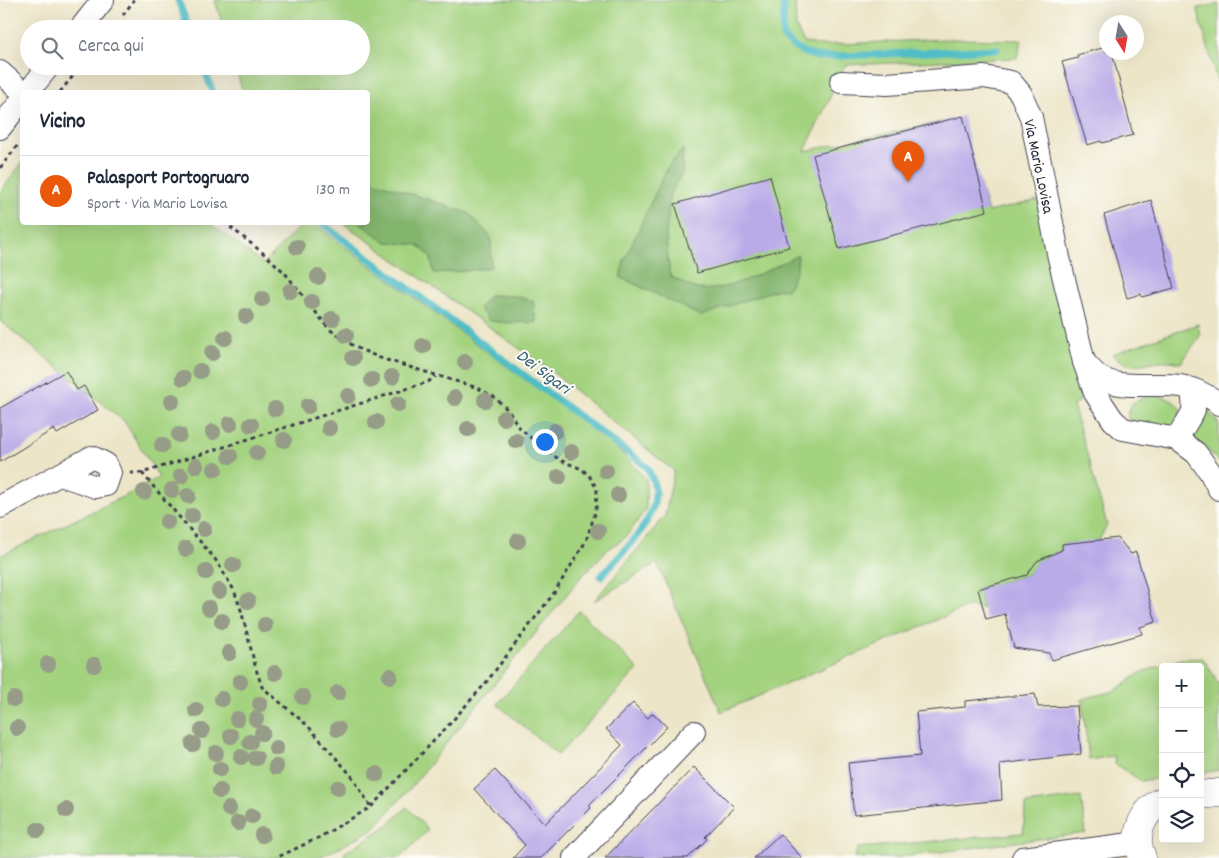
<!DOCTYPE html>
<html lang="it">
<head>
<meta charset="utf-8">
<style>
  :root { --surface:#fff; --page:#f2f2f3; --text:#1f2937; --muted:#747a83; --line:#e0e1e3; --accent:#ea580c }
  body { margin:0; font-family:Dekko,sans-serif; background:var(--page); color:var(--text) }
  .controls { position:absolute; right:15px; bottom:15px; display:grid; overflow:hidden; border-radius:5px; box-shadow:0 5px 20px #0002 }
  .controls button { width:45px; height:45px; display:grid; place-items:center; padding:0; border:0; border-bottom:1px solid var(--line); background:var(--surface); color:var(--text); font:25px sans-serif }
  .compass { position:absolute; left:1099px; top:15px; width:45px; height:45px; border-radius:50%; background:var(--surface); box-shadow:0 5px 20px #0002; rotate:169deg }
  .you { position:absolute; left:544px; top:441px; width:18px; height:18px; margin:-12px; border:4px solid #fff; border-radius:50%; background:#1a73e8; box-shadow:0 0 0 8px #1a73e833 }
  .badge { display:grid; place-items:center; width:32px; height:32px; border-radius:50%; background:var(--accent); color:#fff; font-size:16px; font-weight:700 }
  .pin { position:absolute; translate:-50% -41px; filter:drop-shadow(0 1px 2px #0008) }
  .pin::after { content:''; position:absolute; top:26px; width:18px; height:15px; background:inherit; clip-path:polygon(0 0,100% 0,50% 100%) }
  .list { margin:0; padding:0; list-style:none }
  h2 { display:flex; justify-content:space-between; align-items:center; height:65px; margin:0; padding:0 20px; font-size:21px }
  h2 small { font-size:16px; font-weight:400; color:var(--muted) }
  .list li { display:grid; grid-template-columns:32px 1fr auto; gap:15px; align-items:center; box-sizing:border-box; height:70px; padding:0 20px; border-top:1px solid var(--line) }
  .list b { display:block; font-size:19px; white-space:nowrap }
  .list p { margin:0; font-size:16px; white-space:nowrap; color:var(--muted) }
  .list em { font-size:16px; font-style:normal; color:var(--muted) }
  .icon { flex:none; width:28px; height:28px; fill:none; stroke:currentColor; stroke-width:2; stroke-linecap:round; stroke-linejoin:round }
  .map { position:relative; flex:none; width:1219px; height:858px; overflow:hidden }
  .search { position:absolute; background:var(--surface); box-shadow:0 5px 20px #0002; left:20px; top:20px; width:350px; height:55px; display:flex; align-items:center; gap:12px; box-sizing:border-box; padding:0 18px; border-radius:28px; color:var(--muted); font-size:19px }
  .panel { position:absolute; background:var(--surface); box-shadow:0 5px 20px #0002; left:20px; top:90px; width:350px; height:135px; border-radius:5px }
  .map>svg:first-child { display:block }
  .green { fill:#a4d380; stroke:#637a5e }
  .forest { fill:#83b56e; stroke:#526c54 }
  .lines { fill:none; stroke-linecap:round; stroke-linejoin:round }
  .stream { stroke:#4fbdc6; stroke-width:7 }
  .building { fill:#b9aae8 }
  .minor-casing { stroke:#403f50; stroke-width:24 }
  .tertiary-casing { stroke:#403f50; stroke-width:29 }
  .path { stroke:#403f50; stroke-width:3; stroke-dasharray:4 4; stroke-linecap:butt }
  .minor { stroke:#fff; stroke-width:22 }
  .tertiary { stroke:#fff; stroke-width:28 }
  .tree { fill:#969c87 }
  .labels { text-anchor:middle; stroke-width:4; stroke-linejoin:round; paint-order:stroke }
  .street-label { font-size:16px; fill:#22223b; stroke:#fdfcf7 }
  .water-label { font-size:18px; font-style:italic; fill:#346073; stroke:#fdfcf7 }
</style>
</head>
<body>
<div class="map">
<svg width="1219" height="858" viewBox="0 0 1219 858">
  <rect width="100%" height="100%" fill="#fdfcf7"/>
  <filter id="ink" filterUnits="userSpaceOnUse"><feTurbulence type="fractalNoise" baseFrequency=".02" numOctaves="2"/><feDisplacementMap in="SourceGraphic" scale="10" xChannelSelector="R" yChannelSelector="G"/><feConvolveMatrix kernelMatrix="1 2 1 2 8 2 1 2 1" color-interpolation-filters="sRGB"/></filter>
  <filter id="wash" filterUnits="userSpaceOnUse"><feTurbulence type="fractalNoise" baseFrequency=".0096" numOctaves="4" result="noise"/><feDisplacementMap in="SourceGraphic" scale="20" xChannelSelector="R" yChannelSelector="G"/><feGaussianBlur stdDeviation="1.12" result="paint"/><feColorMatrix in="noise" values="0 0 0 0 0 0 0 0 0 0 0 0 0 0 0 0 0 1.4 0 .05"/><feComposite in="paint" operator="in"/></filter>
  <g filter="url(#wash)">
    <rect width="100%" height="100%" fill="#ece5c7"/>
    <g class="green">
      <polygon points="215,0 795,0 796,27 804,43 821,45 944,39 1022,40 1017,58 845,65 805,151 960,118 988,212 1038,200 1081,400 1073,405 1107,525 1095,548 1075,550 1074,543 1062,544 1062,550 1038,561 1027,575 978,589 983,608 967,607 721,712 657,563 594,601 665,516 674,471 555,374 343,223 368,222 368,92 243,92 235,66 361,66 361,29 224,29"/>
      <polygon points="1219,4 1219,88 1197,8"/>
      <polygon points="22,163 22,222 210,223 263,264 303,223 313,223 589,427 623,454 646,479 646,509 626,537 608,549 581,577 412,786 373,829 341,847 317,858 0,858 0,556 137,490 159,477 124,421 0,321 0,192"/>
      <path d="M 1198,324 L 1200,336 L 1181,363 C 1175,362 1167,360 1161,361 C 1138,363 1132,372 1112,354 Z"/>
      <path d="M 1153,396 C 1165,397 1177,399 1181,412 L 1174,426 L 1167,428 L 1128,420 L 1128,412 L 1131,404 L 1143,398 Z"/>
      <polygon points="1201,406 1209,412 1219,424 1219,462 1207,449 1185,431"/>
      <polygon points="579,611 638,669 558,755 497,704"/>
      <polygon points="1203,658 1219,684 1219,770 1200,773 1200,667 1163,667 1163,778 1141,781 1115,764 1114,756 1089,760 1082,699 1114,691 1142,672 1181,659"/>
      <polygon points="1081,797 1086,833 893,858 854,858 858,848 1023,833 1026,804"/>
      <polygon points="407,807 428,830 400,858 346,858 344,853 388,825"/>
    </g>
    <g class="forest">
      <path d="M 683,149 L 682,173 L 670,194 L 666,237 L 670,276 C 678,280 687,286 695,288 C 722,296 774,267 798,255 L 797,268 L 788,289 L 775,290 L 701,316 L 620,277 L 624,261 L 667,168 Z"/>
      <polygon points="368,179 468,213 491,237 491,267 467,271 434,273 430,256 418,245 386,242 359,223 368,222"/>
      <polygon points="490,295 515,296 533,301 536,322 510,323 489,321 479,308"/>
    </g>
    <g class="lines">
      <g class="stream">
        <polyline points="178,0 189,29"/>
        <path d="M 784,0 L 783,38 C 797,50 802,54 820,57 L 997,49"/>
        <polyline points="203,66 213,92"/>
        <path d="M 320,222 L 647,467 C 650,474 654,481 655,489 C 658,521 621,554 601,576"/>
      </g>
    </g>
    <g id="blocks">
      <g class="building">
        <polygon points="1106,47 1106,52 1112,52 1133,135 1102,143 1101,141 1087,145 1062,62 1078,58 1077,55"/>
        <polygon points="963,116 987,211 839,249 813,155"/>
        <polygon points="770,176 789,247 697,273 675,204"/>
        <polygon points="1151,200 1174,288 1142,297 1141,294 1127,298 1104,215"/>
        <polygon points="66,371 77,390 84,386 98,410 57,434 54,429 0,462 0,408"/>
        <polygon points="1118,538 1131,554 1136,552 1156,622 1140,627 1142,634 1052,660 1049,653 1014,648 1005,614 986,619 978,589 1027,575 1037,561 1062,550 1062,544"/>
        <polygon points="1035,694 1038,707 1077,706 1081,754 1000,764 1002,800 854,815 848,763 920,756 916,712 965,707 965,701"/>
        <polygon points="633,703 648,718 653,713 667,727 589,805 591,808 541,858 513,858 525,845 474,789 495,770 545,824 622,745 606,729"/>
        <polygon points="694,767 734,807 705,837 707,839 688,858 605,858"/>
        <polygon points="780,834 802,858 754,858"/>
      </g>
    </g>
  </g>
  <g filter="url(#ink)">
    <use href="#blocks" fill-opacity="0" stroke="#403f50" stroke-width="1"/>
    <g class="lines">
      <g class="minor-casing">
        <g id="minor">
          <polyline points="80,29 103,0"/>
          <polyline points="0,72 23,92"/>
          <polyline points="841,82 887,84 984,77 1011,82 1021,94 1031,117 1059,258 1084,362 1095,393 1113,420 1123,429 1177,439 1196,453 1210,472 1219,489"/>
          <polyline points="28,92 49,66"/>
          <polyline points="0,128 22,100"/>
          <path d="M 1084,362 C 1089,367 1093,372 1098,376 C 1119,391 1155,382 1181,386 C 1194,388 1205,395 1216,401 L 1219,404"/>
          <polyline points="1177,439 1194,410 1192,389"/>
          <polyline points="0,507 92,457 106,464 110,473 106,485 96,487 61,475"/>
          <polyline points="574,858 694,732"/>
          <polyline points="1023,858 1138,843"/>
        </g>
      </g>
      <g class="tertiary-casing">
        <g id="tertiary">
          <polyline points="1200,795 1219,793"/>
          <path d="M 1142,858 C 1141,853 1138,847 1138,843 C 1137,825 1148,807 1163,801"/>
        </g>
      </g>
      <g class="path">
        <polyline points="123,15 134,0"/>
        <polyline points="60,92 81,66"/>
        <polyline points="0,168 18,145"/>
        <polyline points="224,222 268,257 285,273 329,329 355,347 380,358 478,388 494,397 507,409 519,427 542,448 562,461 582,469 590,477 597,489 596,510 586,541 554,593 485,684 446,728 371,807 320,837 276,858"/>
        <polyline points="130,473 142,473 428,382 436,376"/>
        <polyline points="142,473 215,559 234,590 241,610 256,669 262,687 308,726 351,775 371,807"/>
      </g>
      <use href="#minor" class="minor"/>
      <use href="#tertiary" class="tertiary"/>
    </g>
    <g class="tree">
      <circle cx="297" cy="247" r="8"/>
      <circle cx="318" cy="277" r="8"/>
      <circle cx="290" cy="291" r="8"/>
      <circle cx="262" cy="299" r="8"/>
      <circle cx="312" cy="302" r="8"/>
      <circle cx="246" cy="316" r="8"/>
      <circle cx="332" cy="319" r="8"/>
      <circle cx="346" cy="335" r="8"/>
      <circle cx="225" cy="338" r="8"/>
      <circle cx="423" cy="346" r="8"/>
      <circle cx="212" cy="353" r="8"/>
      <circle cx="353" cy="358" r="8"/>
      <circle cx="465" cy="362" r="8"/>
      <circle cx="200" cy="371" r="8"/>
      <circle cx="392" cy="377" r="8"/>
      <circle cx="183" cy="378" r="8"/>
      <circle cx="372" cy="380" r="8"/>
      <circle cx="348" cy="396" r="8"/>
      <circle cx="455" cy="398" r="8"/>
      <circle cx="485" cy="400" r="8"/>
      <circle cx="172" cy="401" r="8"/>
      <circle cx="398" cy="404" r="8"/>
      <circle cx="308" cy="406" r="8"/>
      <circle cx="275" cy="409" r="8"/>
      <circle cx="504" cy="418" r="8"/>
      <circle cx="376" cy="422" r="8"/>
      <circle cx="230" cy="424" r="8"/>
      <circle cx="251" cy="425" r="8"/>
      <circle cx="329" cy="428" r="8"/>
      <circle cx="468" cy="429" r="8"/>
      <circle cx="555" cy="431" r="8"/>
      <circle cx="213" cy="432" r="8"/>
      <circle cx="179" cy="435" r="8"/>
      <circle cx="284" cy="440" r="8"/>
      <circle cx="516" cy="441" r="8"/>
      <circle cx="162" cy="445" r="8"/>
      <circle cx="571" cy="452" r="8"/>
      <circle cx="257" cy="453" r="8"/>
      <circle cx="230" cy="456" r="8"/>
      <circle cx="196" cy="466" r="8"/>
      <circle cx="215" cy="469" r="8"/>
      <circle cx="606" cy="471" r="8"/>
      <circle cx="181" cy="476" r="8"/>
      <circle cx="559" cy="477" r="8"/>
      <circle cx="172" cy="490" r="8"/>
      <circle cx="144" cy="492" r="8"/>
      <circle cx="618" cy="495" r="8"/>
      <circle cx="188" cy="496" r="8"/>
      <circle cx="192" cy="516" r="8"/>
      <circle cx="167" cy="522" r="8"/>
      <circle cx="204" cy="529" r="8"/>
      <circle cx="598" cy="531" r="8"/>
      <circle cx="518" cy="541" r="8"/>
      <circle cx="186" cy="549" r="8"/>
      <circle cx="233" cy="565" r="8"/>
      <circle cx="206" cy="572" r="8"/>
      <circle cx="219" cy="591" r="8"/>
      <circle cx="248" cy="601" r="8"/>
      <circle cx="209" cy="608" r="8"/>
      <circle cx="222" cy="621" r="8"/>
      <circle cx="265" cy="625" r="8"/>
      <circle cx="229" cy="653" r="8"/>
      <circle cx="48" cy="664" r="8"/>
      <circle cx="94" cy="665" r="8"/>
      <circle cx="275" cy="673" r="8"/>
      <circle cx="390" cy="676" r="8"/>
      <circle cx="240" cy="682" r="8"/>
      <circle cx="338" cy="693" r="8"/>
      <circle cx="303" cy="697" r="8"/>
      <circle cx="14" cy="699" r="8"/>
      <circle cx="222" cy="699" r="8"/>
      <circle cx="260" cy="704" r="8"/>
      <circle cx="196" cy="710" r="8"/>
      <circle cx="237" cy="719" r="8"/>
      <circle cx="256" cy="719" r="8"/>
      <circle cx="17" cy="728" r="8"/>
      <circle cx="338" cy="729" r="8"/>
      <circle cx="202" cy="731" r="8"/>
      <circle cx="262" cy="733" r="8"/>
      <circle cx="231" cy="736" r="8"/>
      <circle cx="250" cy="742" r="8"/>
      <circle cx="193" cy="744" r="8"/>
      <circle cx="276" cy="748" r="8"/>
      <circle cx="216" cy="753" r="8"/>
      <circle cx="241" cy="757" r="8"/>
      <circle cx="256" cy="758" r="8"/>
      <circle cx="276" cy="767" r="8"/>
      <circle cx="220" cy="769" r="8"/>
      <circle cx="377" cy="774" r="8"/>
      <circle cx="338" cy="788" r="8"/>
      <circle cx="220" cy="791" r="8"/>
      <circle cx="229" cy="809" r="8"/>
      <circle cx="66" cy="810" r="8"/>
      <circle cx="252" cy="816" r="8"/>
      <circle cx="238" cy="823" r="8"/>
      <circle cx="38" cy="830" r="8"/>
      <circle cx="262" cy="835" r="8"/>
    </g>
  </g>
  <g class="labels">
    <g class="street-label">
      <text transform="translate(1040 166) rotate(78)" y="6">Via Mario Lovisa</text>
    </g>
    <g class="water-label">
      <text transform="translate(544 371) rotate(37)" y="6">Dei Sigari</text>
    </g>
  </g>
</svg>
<div class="controls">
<button>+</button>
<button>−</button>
<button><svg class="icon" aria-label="locate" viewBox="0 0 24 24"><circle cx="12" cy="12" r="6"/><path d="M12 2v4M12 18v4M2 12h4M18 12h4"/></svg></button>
<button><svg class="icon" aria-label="layers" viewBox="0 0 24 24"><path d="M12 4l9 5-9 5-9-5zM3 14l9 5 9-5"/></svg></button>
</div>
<svg class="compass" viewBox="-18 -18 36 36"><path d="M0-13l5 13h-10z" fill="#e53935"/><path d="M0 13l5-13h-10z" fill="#747a83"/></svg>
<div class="you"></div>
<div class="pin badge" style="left:908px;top:182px">A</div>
<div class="search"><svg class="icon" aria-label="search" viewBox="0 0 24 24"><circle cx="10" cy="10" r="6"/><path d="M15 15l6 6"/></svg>Cerca qui</div>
<section class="panel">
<h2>Vicino<small></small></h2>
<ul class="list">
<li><span class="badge">A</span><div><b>Palasport Portogruaro</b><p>Sport · Via Mario Lovisa</p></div><em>130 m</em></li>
</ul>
</section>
</div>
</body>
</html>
